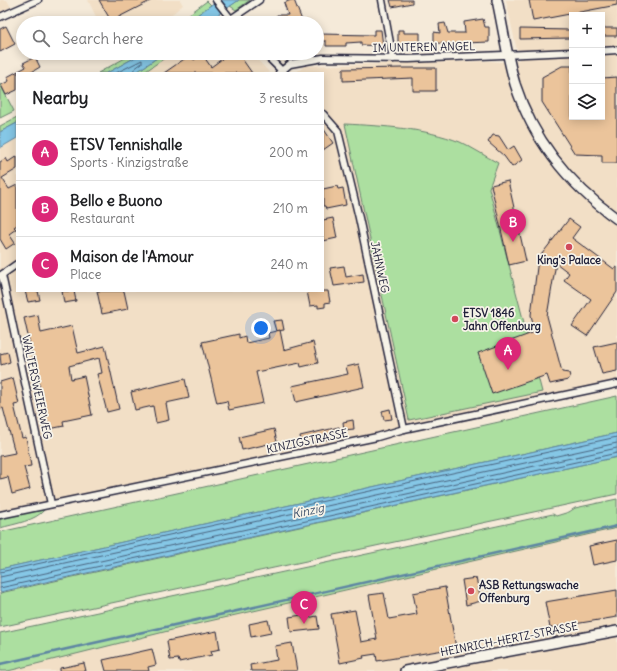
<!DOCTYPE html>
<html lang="en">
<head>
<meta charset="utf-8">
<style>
  :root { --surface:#fff; --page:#f6f6f6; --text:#202124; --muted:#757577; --line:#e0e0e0; --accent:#db2777 }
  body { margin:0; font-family:Delius,sans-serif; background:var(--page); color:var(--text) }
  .controls { position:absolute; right:12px; top:12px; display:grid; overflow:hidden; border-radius:0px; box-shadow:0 2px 10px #0003 }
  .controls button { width:36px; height:36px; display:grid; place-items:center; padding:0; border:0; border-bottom:1px solid var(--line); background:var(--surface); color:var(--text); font:20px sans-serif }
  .you { position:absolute; left:261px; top:328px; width:14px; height:14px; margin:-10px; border:3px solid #fff; border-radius:50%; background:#1a73e8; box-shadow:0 0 0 6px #1a73e833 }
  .badge { display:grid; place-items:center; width:26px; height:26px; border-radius:50%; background:var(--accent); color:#fff; font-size:13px; font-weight:700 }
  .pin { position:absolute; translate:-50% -33px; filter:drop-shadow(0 1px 2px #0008) }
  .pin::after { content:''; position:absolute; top:21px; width:14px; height:12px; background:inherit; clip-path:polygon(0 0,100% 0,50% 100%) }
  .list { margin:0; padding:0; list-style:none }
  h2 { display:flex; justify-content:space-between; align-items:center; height:52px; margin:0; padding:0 16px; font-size:17px }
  h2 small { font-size:13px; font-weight:400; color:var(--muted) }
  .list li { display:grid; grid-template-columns:26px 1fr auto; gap:12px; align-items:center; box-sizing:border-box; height:56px; padding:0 16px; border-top:1px solid var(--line) }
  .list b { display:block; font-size:15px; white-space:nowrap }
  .list p { margin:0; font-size:13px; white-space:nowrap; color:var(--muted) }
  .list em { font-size:13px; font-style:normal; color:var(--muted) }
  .icon { flex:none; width:22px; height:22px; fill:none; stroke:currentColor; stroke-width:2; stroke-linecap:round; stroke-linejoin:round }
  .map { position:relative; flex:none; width:617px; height:671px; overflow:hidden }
  .search { position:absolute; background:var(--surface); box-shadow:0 2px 10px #0003; left:16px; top:16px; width:308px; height:44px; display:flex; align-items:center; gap:10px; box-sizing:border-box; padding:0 14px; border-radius:22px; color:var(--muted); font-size:15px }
  .panel { position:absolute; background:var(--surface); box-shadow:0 2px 10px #0003; left:16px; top:72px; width:308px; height:220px; border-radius:0px }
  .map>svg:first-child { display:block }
  .built { fill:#f2dfc6; fill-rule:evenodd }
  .green { fill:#acdfa0; stroke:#67806e }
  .water { fill:#85c7e6; stroke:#5d85a2 }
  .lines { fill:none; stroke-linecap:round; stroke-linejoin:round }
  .shore { stroke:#4a647f; stroke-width:1 }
  .stream { stroke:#5d85a2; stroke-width:2.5 }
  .building { fill:#ebc49b; stroke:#22223b }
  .street-casing { stroke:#22223b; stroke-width:9 }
  .secondary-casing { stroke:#22223b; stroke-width:12 }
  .street { stroke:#f7f3e8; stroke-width:6 }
  .secondary { stroke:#f7f3e8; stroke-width:9 }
  .poi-dot { fill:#d1495b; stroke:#f7f3e8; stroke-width:1.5 }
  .labels { text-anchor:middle; stroke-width:3.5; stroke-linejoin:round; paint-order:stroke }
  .street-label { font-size:11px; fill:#22223b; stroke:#f7f3e8 }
  .poi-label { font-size:11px; font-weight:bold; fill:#22223b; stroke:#f7f3e8; text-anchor:start }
  .water-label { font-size:12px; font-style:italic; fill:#40546e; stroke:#f7f3e8 }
</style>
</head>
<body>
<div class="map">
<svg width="617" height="671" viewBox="0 0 617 671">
  <rect width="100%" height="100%" fill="#f5ead9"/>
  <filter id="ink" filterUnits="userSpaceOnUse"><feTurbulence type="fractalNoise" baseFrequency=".025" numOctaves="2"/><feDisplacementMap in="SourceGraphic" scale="8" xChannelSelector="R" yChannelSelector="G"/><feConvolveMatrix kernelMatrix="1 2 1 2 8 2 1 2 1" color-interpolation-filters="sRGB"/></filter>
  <g filter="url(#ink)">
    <g class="built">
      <polygon points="0,0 7,0 11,7 0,13"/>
      <polygon points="88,0 180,0 183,5 161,23 99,23"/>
      <path d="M 506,0 L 617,0 L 617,382 L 330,449 L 0,518 L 0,148 L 17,138 L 17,291 L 323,291 L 323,73 L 295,73 L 305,66 L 491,61 L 500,62 L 519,60 ZM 572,15 L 602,15 L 602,117 L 572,117 Z"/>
      <polygon points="172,53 251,53 270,73 143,73"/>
      <polygon points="617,528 617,671 8,671 192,625"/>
    </g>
    <g class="green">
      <polygon points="239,0 250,0 236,10 230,6"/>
      <polygon points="207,1 211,5 186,23 177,23"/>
      <polygon points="134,53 143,53 107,73 98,73"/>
      <polygon points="164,53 172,53 143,73 135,73"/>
      <polygon points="0,84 14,111 0,118"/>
      <polygon points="17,117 17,123 0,132 0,126"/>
      <path d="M 345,124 C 383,126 424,128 460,142 C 473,148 485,156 498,163 L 489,188 L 542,392 L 409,420 Z"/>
      <polygon points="617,396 617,433 0,569 0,532"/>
      <polygon points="617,457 617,494 0,627 0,593"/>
      <polygon points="617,499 617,528 192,625 8,671 0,671 0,633 553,514 556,516 569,512 575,508"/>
      <path d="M 45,509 C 36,521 14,524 0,528 L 0,518 Z"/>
    </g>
    <g class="water">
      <polygon points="218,0 239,0 206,23 186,23"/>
      <polygon points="143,53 164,53 135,73 107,73"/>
      <polygon points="17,123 17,138 0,148 0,132"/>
      <polygon points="617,433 617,457 0,592 0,569"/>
    </g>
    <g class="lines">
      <g class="shore">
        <polyline points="116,73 142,60 142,63 134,69 133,73"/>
        <polyline points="0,572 617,437"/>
        <polyline points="0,577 617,443"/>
        <polyline points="0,583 617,448"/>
        <polyline points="0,588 617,453"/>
      </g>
      <polyline class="stream" points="0,664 617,526"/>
    </g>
    <g class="building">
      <polygon points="99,0 152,0 111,21"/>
      <polygon points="291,0 294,0 303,23 270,23 277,15 288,15 284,3"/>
      <polygon points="390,0 412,0 412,3 392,7"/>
      <polygon points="529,0 617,0 617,5 533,21"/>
      <polygon points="483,19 485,27 489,27 489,42 465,43 465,47 458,47 458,44 434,43 434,32 440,33 439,24 445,23 448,33 465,33 464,22"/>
      <polygon points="6,26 15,44 0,52 0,29"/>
      <rect x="602" y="28" width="15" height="8"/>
      <polygon points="520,29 570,30 570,38 520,39"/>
      <polygon points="374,30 381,30 383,46 361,45 361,42 346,43 346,46 326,46 326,41 319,41 319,34 374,35"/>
      <polygon points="398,30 404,30 404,33 420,33 420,44 404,44 404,50 398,50"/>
      <polygon points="230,53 238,53 252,73 164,73 190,55 194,60 202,54 211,67"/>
      <polygon points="35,57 40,67 30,73 17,73 17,90 6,95 1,85 9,81 7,77 26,67 23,63"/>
      <polygon points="562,66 572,66 572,117 602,117 602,78 617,77 617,163 602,163 602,155 575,154 542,102 542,77"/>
      <polygon points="403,68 436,68 436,91 413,91 413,78 343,81 343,69"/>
      <polygon points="323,128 333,143 323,150"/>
      <polygon points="493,135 499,136 508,150 514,146 522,160 512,167 504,156 488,142"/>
      <polygon points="17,156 17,169 2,178 9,189 17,185 17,225 14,227 16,229 9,234 15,243 6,249 0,239 0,162 6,158 8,162"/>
      <polygon points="508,181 526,261 509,265 491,185"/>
      <polygon points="337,186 338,189 343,188 346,205 326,209 325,206 323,206 323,189"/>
      <polygon points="333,218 337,238 323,241 323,220"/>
      <polygon points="569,219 580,227 572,238 614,269 617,267 617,292 587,336 572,326 591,299 564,280 569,273 556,263 547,316 562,372 569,373 570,377 568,380 550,384 547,375 492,394 478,353 535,332 531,315 538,259"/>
      <polygon points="344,266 346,277 363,274 364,282 334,286 330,268"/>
      <polygon points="25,291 38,291 40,300 28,302"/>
      <polygon points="62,291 74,291 76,301 64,303"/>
      <polygon points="97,291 124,291 128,309 102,314"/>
      <polygon points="307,291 328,291 330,302 325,303 325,307 318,308 318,305 310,306"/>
      <polygon points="38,315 41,333 72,326 78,353 105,346 119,409 107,412 97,374 102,373 99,358 69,366 71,379 84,376 92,415 63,421 64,426 49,429 24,318"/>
      <polygon points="282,320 284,330 276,331 273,321"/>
      <polygon points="280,330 284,350 313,342 318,363 301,367 300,363 256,372 263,403 229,410 227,401 217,403 202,342 239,334 239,338 245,336 246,343 269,338 268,333"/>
      <polygon points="617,342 617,371 602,374 594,347"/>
      <polygon points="8,352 10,362 1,365 0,354"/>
      <polygon points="359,364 364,387 296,402 292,386 348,374 346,367"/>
      <polygon points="13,378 19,404 14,405 22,438 26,437 31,466 24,467 30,489 12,494 8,477 0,479 0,456 15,453 3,408 0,409 0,382"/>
      <polygon points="185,379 189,398 166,403 169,420 156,423 153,406 135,410 131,392"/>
      <polygon points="390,409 392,419 384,420 382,411"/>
      <polygon points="353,420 354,429 344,430 343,422"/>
      <polygon points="339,427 341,436 302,445 300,436"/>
      <polygon points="274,429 277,442 242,450 239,437"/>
      <polygon points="617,540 617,560 593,565 589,546"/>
      <polygon points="476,578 481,601 466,605 462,580"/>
      <polygon points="445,587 456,648 377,661 376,654 363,656 364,658 340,663 331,614 355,610 361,642 377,639 369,595 384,593 389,619 417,614 413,593"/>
      <polygon points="617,590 617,617 550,628 545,602"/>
      <polygon points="302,615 303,619 317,616 319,629 291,632 289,617"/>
      <polygon points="268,620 271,633 251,637 249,624"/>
      <polygon points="217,631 220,649 211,651 212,655 179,662 178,659 170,660 167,641"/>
      <polygon points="292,643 297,671 251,671 250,665 277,660 275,646"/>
      <polygon points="152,649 156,665 148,667 149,671 106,671 103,660"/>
      <polygon points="84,663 86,671 60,671 60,668"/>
    </g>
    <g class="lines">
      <g class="street-casing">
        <g id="street">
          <polyline points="216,0 234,23"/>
          <polyline points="382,0 393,59"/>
          <polyline points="0,17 38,0"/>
          <polyline points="231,19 259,0"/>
          <polyline points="602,51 617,50"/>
          <polyline points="264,53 284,73"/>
          <polyline points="279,73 290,64 323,58 409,59 572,52"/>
          <polyline points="323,114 338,131 359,218 404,429"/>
          <polyline points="2,275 51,504"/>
          <polyline points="0,276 17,264"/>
          <polyline points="0,515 377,437 404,429 617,384"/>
        </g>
      </g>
      <g class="secondary-casing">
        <g id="secondary">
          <path d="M 497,0 C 503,28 507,57 515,84 C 533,140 570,185 617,219"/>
          <polyline points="405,671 617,631"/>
        </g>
      </g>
      <use href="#street" class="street"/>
      <use href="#secondary" class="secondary"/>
    </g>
  </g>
  <g class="poi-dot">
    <circle cx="569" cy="247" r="4"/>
    <circle cx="455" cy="319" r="4"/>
    <circle cx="471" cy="591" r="4"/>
  </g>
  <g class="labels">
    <g class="street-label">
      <text transform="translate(424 47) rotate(-1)" y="4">IM UNTEREN ANGEL</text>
      <text transform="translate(380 267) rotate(78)" y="4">JAHNWEG</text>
      <text transform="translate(37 387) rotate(78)" y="4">WALTERSWEIERWEG</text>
      <text transform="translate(307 441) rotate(-12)" y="4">KINZIGSTRASSE</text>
      <text transform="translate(509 639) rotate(-11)" y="4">HEINRICH-HERTZ-STRASSE</text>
    </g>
    <g class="poi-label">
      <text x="569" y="264" text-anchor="middle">King's Palace</text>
      <text x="463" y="317">ETSV 1846<tspan x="463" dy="13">Jahn Offenburg</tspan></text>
      <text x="479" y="589">ASB Rettungswache<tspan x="479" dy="13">Offenburg</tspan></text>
    </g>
    <g class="water-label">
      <text transform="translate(308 511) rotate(-12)" y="4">Kinzig</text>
    </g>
  </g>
</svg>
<div class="controls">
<button>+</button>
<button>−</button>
<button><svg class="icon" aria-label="layers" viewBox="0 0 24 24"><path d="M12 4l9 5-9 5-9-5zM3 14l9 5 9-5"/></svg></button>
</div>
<div class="you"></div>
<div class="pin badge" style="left:508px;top:370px">A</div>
<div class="pin badge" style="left:513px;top:242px">B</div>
<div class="pin badge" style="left:304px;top:624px">C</div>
<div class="search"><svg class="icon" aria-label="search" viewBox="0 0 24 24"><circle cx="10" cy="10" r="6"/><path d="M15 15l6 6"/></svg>Search here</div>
<section class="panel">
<h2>Nearby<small>3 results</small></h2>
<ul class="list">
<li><span class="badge">A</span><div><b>ETSV Tennishalle</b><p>Sports · Kinzigstraße</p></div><em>200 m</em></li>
<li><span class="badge">B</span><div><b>Bello e Buono</b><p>Restaurant</p></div><em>210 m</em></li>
<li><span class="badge">C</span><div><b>Maison de l'Amour</b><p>Place</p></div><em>240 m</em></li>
</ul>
</section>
</div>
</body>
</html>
